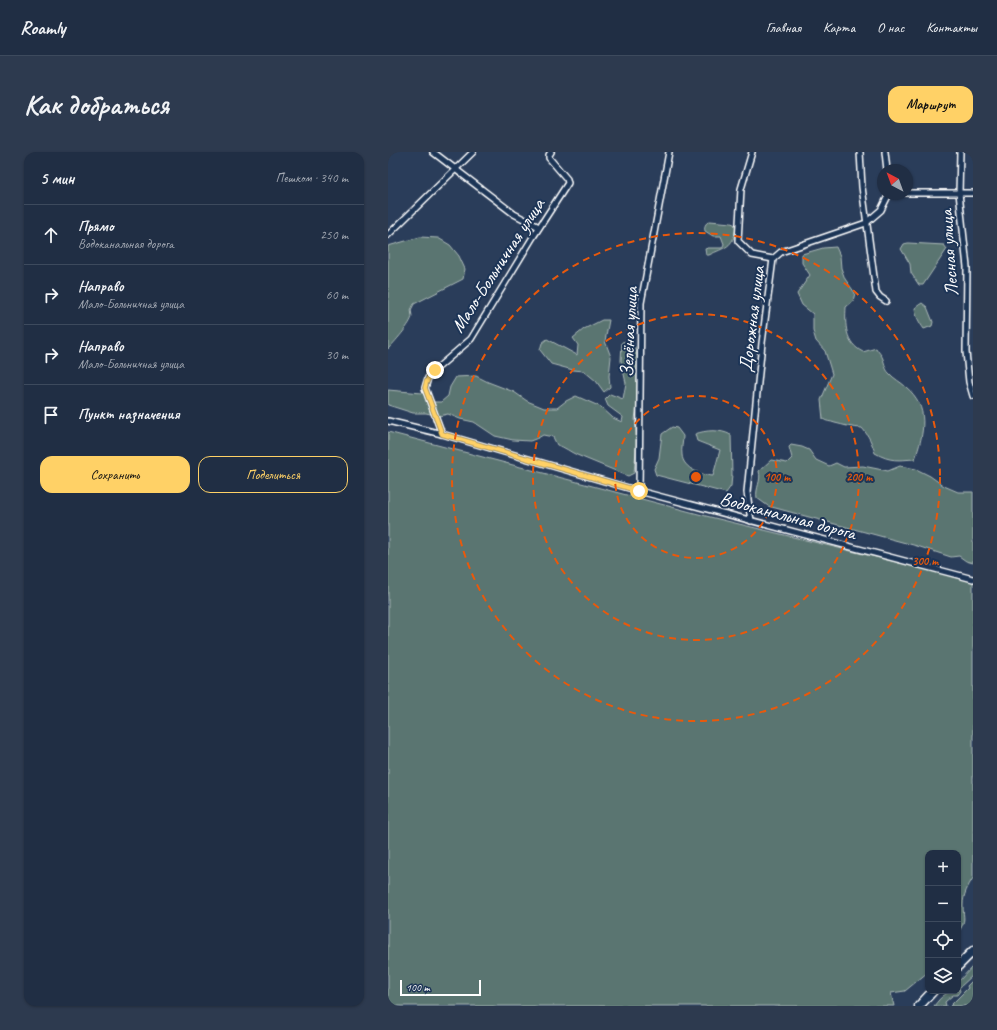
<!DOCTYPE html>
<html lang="ru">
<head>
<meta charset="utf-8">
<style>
  :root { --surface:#202e44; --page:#2d3a4f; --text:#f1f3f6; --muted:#a2a8b2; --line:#3d4a5d; --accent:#ffd166 }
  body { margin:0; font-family:Caveat,sans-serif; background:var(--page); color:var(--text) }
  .controls { position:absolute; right:12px; bottom:12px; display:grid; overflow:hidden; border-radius:8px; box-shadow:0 1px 3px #0004 }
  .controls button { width:36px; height:36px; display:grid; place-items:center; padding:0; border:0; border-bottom:1px solid var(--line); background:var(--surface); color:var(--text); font:20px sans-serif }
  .compass { position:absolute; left:489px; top:12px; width:36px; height:36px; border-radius:50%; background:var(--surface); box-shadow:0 1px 3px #0004; rotate:319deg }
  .scale { position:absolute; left:12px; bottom:10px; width:81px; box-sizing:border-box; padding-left:4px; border:2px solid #fff; border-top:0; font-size:11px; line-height:14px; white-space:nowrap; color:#fff; -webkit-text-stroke:3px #1d3557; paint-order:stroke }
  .stop { position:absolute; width:12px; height:12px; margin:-9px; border:3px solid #ffd166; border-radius:50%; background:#fff }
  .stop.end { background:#ffd166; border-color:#fff; box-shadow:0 1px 4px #0008 }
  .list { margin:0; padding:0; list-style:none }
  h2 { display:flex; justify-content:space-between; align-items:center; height:52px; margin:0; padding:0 16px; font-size:17px }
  h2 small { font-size:13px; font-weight:400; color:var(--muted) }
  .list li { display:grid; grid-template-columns:26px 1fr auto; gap:12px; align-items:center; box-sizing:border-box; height:60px; padding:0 16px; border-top:1px solid var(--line) }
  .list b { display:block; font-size:15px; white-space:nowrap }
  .list p { margin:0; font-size:13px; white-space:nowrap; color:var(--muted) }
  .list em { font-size:13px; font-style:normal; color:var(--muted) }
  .actions { display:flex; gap:8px; padding:12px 16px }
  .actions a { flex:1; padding:9px 0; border:1px solid var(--accent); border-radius:12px; text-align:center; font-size:14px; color:var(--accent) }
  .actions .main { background:var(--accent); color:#111 }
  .icon { flex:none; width:22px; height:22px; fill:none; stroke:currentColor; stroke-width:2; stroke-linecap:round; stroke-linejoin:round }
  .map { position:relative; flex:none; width:585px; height:854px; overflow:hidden; border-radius:12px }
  header { display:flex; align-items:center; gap:24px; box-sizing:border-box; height:56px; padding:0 20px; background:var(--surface); border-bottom:1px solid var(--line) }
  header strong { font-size:19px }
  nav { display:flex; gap:22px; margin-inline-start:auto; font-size:14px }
  .intro { display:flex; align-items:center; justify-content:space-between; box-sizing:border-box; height:96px; padding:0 24px }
  h1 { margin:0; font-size:28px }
  .button { padding:10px 18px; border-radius:12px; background:var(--accent); color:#111; font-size:14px; font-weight:700 }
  main { display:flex; gap:24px; padding:0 24px }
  aside { flex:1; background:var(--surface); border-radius:12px; box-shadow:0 1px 3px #0004 }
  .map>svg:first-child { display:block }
  .green { fill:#5a7471; stroke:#acbab8 }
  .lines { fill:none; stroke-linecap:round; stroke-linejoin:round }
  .minor-casing { stroke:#fff; stroke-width:8 }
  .primary-casing { stroke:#fff; stroke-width:11 }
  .minor { stroke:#1d3557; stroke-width:5 }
  .primary { stroke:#1d3557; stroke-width:8 }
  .route { stroke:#ffd166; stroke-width:5 }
  .ring { fill:none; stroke:#e8590c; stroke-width:2; stroke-dasharray:7 5 }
  .labels { text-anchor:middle; stroke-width:4; stroke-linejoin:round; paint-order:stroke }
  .street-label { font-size:19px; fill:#fff; stroke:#1d3557 }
  .centre { fill:#e8590c; stroke:#1d3557; stroke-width:2 }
  .ring-label { font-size:12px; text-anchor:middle; font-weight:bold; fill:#e8590c; stroke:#1d3557; stroke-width:4; stroke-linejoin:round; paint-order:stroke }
</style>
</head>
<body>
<header>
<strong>Roamly</strong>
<nav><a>Главная</a><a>Карта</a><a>О нас</a><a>Контакты</a></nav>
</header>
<div class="intro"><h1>Как добраться</h1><a class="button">Маршрут</a></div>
<main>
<aside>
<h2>5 мин<small>Пешком · 340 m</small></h2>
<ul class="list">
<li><svg class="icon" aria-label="ahead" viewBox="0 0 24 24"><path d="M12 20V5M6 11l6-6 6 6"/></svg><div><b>Прямо</b><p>Водоканальная дорога</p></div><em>250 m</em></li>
<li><svg class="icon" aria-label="right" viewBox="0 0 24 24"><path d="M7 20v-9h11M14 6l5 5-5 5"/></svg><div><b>Направо</b><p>Мало-Больничная улица</p></div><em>60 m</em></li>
<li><svg class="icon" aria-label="right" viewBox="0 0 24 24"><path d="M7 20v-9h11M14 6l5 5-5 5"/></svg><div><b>Направо</b><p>Мало-Больничная улица</p></div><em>30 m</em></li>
<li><svg class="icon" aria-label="arrive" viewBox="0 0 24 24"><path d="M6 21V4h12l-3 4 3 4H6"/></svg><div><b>Пункт назначения</b></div></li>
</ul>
<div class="actions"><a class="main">Сохранить</a><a>Поделиться</a></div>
</aside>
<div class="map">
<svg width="585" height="854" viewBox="0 0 585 854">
  <rect width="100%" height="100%" fill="#2a3d5a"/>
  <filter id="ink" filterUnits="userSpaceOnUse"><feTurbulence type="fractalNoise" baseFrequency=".025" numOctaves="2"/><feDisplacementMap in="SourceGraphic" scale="8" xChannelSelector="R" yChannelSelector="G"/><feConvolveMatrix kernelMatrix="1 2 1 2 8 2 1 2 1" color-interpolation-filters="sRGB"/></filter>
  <g filter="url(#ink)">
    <g class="green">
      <path d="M 322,69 L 343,71 L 346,72 L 348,76 C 345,96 337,95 321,103 L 318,103 L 317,97 L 320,96 L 334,96 L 336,92 L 333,84 L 325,84 L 317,79 C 316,75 317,71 322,69 Z"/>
      <path d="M 32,85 L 50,86 L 62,93 L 71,104 L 77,117 L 75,127 L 26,152 L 23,158 C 23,160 24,162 24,164 C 24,171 5,192 0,197 L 0,94 Z"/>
      <polygon points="520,91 556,93 559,97 535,133 531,133 523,121 522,112 513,97 516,92"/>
      <path d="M 448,95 L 452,104 L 453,116 L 457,127 L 467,141 L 465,149 L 458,155 C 457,173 457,191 475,200 L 488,196 C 490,200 494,203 495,207 C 497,212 497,217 501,221 C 506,227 513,230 518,235 C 542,255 536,281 527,307 C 510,308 503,310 487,301 C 484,291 481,284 474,276 C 464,276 456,273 447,271 C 442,269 439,270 435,267 L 433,248 L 444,222 L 437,199 L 428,189 L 425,179 L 425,162 L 414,153 L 409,142 L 422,123 L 414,111 L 414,102 L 435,96 Z"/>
      <path d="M 534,151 L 539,155 L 545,170 L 544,174 L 536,177 C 531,170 528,165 527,156 L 531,153 Z"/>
      <polygon points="214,168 221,168 217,189 223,205 221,224 222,235 216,240 208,229 196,219 185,218 163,212 152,198 154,191 159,187 189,203 190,193 185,186 196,177"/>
      <path d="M 243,189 L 247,195 L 250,209 L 250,247 L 247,267 L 249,287 L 246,321 L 240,324 L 189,303 C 182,300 177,295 169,293 L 165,285 L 155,283 L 150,286 L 142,289 L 125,288 L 107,284 L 86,270 L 72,267 L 60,262 L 51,264 L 38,261 L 25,261 L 0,253 L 0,238 L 34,241 L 44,250 L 53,250 L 60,244 L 62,235 L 68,225 L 88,224 L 100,230 L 126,240 L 139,249 L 156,256 L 169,256 L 178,249 L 188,244 L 213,255 L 225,266 L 234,270 L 235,265 L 220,254 L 217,247 L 222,242 L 235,247 L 238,231 L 233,209 L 234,190 Z"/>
      <path d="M 284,275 L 289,276 L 295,284 C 295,290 293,297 294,303 C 295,317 314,323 325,324 L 332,298 L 309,289 L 307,282 C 318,278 332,277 343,283 L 344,322 L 343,334 L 338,341 L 268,323 L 266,317 L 271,306 L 274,282 Z"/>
      <path d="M 0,280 L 318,364 L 533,416 L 585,430 L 585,726 C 580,734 575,743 575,753 C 575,767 579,767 570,781 L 570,701 L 540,701 L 540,820 L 517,839 L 503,841 L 506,854 L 0,854 Z"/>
      <path d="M 403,293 L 414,295 L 421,298 L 428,308 L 441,314 L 448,311 L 456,315 L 475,314 L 500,319 L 512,314 L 528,317 L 542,324 L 556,334 L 570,340 L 585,340 L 585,411 L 578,409 L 571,404 L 563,405 L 529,394 L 380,354 L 369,346 C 367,336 374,329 371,319 L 383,308 L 399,311 L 404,306 L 401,295 Z"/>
      <path d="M 585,814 L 585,823 L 571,836 L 572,839 L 569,843 L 565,843 L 557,850 L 558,854 L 546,854 C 553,845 558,839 570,839 L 570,830 Z"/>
      <polygon points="585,828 585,854 562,854 580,836 579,834"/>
    </g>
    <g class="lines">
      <g class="minor-casing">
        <g id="minor">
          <polyline points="45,0 126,62 151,75"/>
          <polyline points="364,0 353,37 350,89 364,103 385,107"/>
          <polyline points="472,0 474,35 488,140 492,145 498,149"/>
          <polyline points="497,0 499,18"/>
          <polyline points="572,0 571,41 579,115 578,200 581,230 585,244"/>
          <polyline points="519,41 585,41"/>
          <polyline points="0,83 85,0"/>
          <polyline points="0,269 54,282 251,339 585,427"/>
          <polyline points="54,282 37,236 40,226 47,218 83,187 145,85 180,31 179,27 161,6 161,3 163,0"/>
          <polyline points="251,339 253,151 281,0"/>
          <polyline points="363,369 359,340 374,191 385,107 393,100 478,71 493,58 501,42"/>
        </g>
      </g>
      <g class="primary-casing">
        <g id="primary">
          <polyline points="570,814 585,799"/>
          <polyline points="531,854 545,839"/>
        </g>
      </g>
      <use href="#minor" class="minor"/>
      <use href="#primary" class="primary"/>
    </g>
  </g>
  <g class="lines" filter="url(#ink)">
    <path class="route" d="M 47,218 C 42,224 38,228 37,236 L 54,282 L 251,339"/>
  </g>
  <g class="ring">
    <circle cx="308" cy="325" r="81"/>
    <circle cx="308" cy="325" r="163"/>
    <circle cx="308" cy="325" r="244"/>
  </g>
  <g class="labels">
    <g class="street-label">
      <text transform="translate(560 101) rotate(-94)" y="7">Лесная улица</text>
      <text transform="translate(109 113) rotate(-57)" y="7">Мало-Больничная улица</text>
      <text transform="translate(363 167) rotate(-83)" y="7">Дорожная улица</text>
      <text transform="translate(240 180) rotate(-87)" y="7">Зелёная улица</text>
      <text transform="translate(400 363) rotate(15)" y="7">Водоканальная дорога</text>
    </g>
  </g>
  <circle cx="308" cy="325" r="6" class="centre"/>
  <g class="ring-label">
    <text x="389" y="329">100 m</text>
    <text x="471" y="329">200 m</text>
    <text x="537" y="413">300 m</text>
  </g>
</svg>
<div class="controls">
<button>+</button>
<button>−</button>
<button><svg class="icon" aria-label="locate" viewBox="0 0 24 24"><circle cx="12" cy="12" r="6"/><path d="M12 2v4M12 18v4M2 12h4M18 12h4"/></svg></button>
<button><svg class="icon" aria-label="layers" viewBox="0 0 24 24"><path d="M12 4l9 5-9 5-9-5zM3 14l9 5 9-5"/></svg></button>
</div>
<svg class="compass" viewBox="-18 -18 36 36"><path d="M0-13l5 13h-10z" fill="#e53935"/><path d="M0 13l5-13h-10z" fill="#a2a8b2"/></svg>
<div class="scale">100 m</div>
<div class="stop" style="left:251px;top:339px"></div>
<div class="stop end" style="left:47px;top:218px"></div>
</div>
</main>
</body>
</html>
